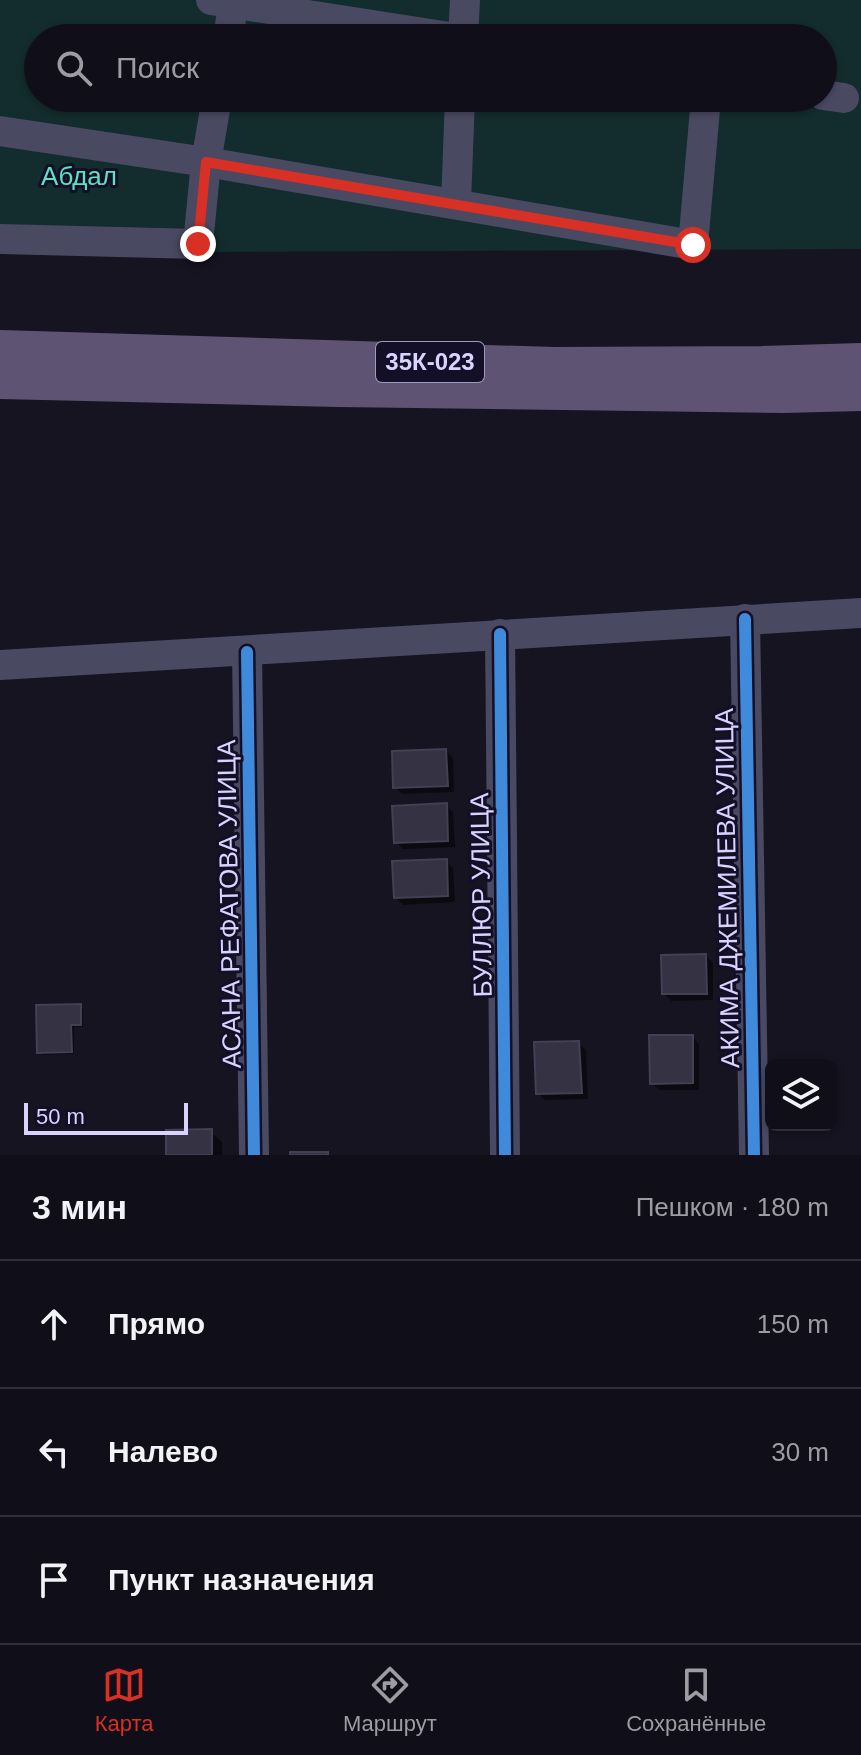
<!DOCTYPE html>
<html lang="ru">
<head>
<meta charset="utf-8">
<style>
  :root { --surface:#100f19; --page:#1e1d26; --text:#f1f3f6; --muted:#9c9ca2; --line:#302f38; --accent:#d93025 }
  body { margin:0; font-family:Arial,sans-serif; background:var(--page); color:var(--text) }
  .controls { position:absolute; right:24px; bottom:24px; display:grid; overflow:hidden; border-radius:12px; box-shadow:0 2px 6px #0004 }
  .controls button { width:72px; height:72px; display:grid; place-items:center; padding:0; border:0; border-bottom:2px solid var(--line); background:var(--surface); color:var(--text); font:40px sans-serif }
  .scale { position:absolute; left:24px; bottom:20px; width:164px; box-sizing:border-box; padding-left:8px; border:4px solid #d9d4ff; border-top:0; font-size:22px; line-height:28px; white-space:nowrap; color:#d9d4ff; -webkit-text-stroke:6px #130f26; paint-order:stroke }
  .stop { position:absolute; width:24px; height:24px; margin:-18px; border:6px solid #d93025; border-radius:50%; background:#fff }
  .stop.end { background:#d93025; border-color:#fff; box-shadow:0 2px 8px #0008 }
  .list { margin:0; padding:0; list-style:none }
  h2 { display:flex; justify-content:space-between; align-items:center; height:104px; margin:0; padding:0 32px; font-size:34px }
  h2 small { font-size:26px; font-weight:400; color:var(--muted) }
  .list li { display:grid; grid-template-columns:52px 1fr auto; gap:24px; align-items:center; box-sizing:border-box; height:128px; padding:0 32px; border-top:2px solid var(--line) }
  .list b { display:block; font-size:30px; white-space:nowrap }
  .list em { font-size:26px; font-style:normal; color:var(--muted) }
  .icon { flex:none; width:44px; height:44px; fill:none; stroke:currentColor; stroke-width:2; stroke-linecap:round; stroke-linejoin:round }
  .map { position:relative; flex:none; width:861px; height:1155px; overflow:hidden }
  .search { position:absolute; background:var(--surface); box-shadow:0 2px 6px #0004; left:24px; right:24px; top:24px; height:88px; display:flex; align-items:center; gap:20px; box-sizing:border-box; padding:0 28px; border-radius:44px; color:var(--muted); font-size:30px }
  .sheet { height:488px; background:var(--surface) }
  nav { display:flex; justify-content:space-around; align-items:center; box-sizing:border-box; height:112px; border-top:2px solid var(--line); background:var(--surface); font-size:22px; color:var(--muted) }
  nav a { display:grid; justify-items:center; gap:4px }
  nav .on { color:var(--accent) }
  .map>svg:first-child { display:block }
  .green { fill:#132c2d; fill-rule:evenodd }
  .shadow { fill:#0007 }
  .building { fill:#343243; stroke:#433f54; stroke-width:2 }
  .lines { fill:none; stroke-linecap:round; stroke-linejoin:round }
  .minor { stroke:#4a4962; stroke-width:30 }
  .major { stroke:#5e5373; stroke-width:38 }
  .cycleway-casing { stroke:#130f26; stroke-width:17 }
  .cycleway { stroke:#408adc; stroke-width:12 }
  .route { stroke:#d93025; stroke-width:10 }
  .labels { text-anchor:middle; stroke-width:6; stroke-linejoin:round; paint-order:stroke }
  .shield { fill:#130f26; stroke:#9e99be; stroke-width:2 }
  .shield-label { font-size:24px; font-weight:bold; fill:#d9d4ff }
  .park-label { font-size:26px; fill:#5fe0c0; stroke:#130f26 }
  .street-label { font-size:26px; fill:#d9d4ff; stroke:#130f26 }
</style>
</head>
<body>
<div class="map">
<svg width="861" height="1155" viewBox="0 0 861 1155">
  <rect width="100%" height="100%" fill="#161421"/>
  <path class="green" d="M 0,0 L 861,0 L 861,249 L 0,253 ZM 38,38 L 823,38 L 823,98 L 38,98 Z"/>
  <g class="shadow">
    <polygon points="446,751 453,758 454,792 402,794 395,787"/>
    <polygon points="446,805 453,812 455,847 403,849 396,842"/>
    <polygon points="446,861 453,868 455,902 403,905 396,898"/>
    <polygon points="706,956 713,963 713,1000 671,1001 664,994"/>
    <polygon points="80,1006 83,1009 83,1027 74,1027 74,1054 42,1055 39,1052"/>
    <polygon points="692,1037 699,1044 699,1090 659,1090 652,1083"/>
    <polygon points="578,1043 586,1050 588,1099 545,1100 538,1093"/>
    <polygon points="211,1132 222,1142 222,1155 168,1155"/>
  </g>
  <g class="building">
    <polygon points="446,749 448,786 393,788 392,751"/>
    <polygon points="447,803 448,841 394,843 392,806"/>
    <polygon points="447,859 448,896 394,898 392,861"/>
    <polygon points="706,954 707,994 662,994 661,955"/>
    <polygon points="81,1004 81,1025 71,1025 72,1052 37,1053 36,1005"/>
    <polygon points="649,1035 693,1035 693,1083 650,1084"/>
    <polygon points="579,1041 582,1093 536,1094 534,1042"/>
    <polygon points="212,1129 212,1155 166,1155 166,1130"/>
    <rect x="290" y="1152" width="38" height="3"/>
  </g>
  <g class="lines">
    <g class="minor">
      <polyline points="211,0 456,38"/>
      <polyline points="228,38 234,0"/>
      <polyline points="463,38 465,0"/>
      <polyline points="823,95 844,98"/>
      <polyline points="0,131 206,162 693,245 706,98"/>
      <polyline points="456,203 460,98"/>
      <polyline points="0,239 198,244 206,162 217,98"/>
      <polyline points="745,619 754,1155"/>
      <polyline points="500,634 505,1155"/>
      <polyline points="247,652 254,1155"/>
      <path d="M 0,665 C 287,650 574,629 861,613"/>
    </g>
    <g class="major">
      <polyline points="0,349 554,366 762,365 861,362"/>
      <polyline points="0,380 338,388 783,394 861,392"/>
    </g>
    <g class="cycleway-casing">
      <g id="cycleway">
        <polyline points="745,619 754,1155"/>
        <polyline points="500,634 505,1155"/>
        <polyline points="247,652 254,1155"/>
      </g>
    </g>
    <use href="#cycleway" class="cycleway"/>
  </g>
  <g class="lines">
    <polyline class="route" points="198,244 206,162 693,245"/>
  </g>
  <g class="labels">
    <rect class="shield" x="376" y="342" width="108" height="40" rx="6"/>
    <g class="shield-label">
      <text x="430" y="370">35К-023</text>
    </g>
    <g class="park-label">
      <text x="79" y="185">Абдал</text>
    </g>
    <g class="street-label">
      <text transform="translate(727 888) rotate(-91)" y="9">АКИМА ДЖЕМИЛЕВА УЛИЦА</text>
      <text transform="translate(481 895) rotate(-91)" y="9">БУЛЛЮР УЛИЦА</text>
      <text transform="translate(229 904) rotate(-91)" y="9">АСАНА РЕФАТОВА УЛИЦА</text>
    </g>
  </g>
</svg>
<div class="controls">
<button><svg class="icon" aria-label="layers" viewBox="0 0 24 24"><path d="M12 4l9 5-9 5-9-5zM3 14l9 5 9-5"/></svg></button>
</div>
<div class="scale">50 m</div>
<div class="stop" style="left:693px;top:245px"></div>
<div class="stop end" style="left:198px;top:244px"></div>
<div class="search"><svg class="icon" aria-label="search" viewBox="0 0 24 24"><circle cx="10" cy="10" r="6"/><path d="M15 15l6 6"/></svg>Поиск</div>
</div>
<section class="sheet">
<h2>3 мин<small>Пешком · 180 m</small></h2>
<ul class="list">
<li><svg class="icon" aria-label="ahead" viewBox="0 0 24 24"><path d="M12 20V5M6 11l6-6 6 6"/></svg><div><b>Прямо</b></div><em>150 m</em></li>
<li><svg class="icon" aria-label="left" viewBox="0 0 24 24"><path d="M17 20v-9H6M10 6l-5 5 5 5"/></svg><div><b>Налево</b></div><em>30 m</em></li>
<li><svg class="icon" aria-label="arrive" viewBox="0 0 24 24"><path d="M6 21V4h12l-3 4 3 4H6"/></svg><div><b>Пункт назначения</b></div></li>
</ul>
</section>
<nav>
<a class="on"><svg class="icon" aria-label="map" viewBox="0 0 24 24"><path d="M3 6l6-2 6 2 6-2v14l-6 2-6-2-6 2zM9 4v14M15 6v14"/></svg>Карта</a>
<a><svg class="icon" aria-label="directions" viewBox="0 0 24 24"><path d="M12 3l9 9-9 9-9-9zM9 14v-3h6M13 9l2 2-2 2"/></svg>Маршрут</a>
<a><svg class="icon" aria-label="saved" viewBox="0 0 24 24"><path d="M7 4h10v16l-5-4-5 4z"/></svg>Сохранённые</a>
</nav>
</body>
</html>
